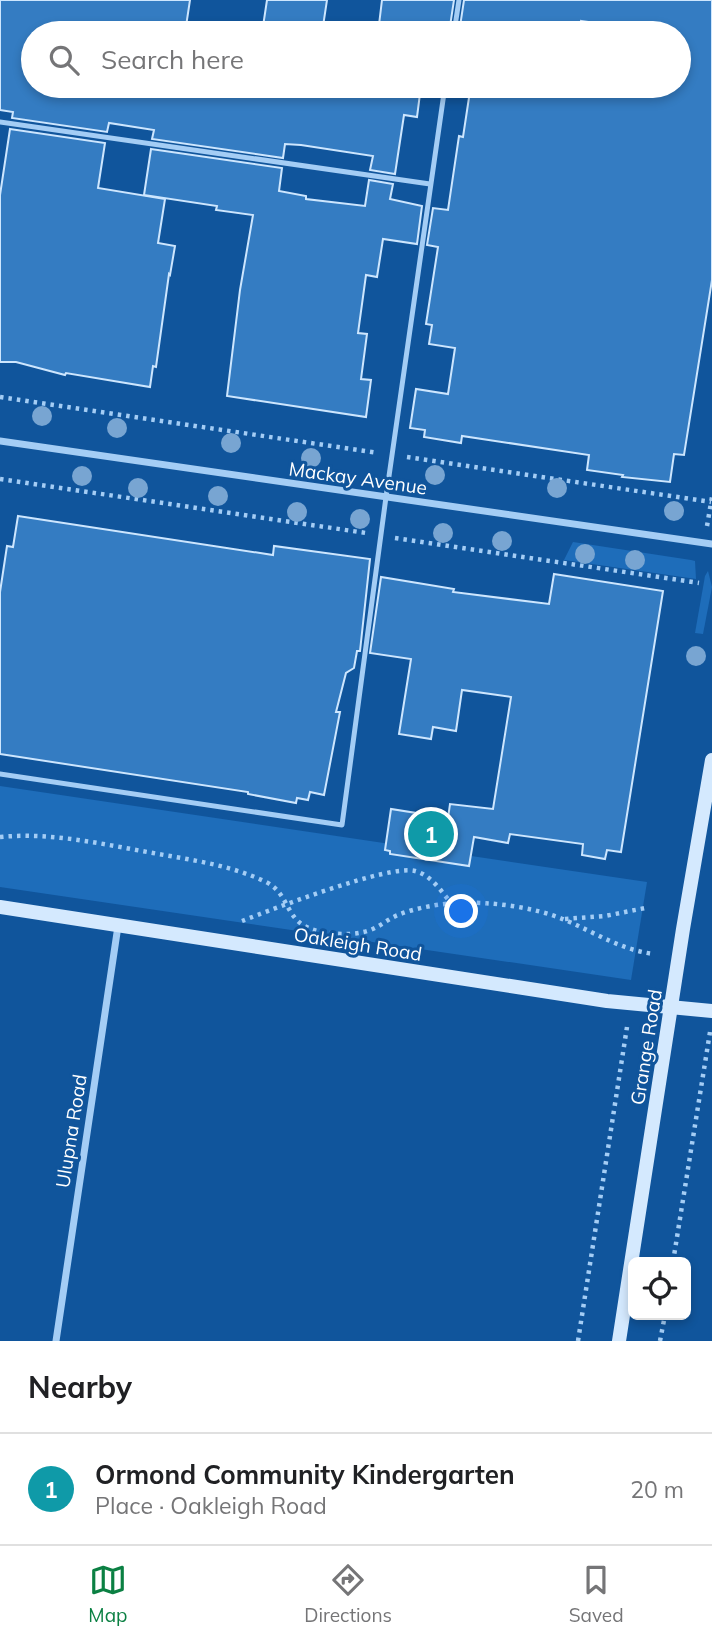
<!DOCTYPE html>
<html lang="en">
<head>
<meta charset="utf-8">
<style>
  :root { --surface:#fff; --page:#f6f6f6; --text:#202124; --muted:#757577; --line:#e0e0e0; --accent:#0b8043 }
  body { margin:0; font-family:Mulish,sans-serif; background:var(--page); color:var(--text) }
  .controls { position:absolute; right:21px; bottom:21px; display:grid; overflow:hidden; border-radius:10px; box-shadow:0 4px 10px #0003 }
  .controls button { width:63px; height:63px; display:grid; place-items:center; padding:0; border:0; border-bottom:2px solid var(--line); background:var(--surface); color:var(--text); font:35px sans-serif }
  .you { position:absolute; left:462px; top:912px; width:24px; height:24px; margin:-18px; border:5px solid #fff; border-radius:50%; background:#1a73e8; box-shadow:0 0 0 10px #1a73e833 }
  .badge { display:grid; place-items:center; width:46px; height:46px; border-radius:50%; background:var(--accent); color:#fff; font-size:23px; font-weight:700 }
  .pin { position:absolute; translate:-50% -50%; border:4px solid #fff; box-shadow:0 2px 7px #0006 }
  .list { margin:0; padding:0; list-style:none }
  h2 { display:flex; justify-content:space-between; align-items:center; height:91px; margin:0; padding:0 28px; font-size:30px }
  h2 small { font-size:23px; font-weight:400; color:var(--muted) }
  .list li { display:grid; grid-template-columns:46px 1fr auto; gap:21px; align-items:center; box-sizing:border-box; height:112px; padding:0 28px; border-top:2px solid var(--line) }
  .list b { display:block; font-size:26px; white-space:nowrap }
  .list p { margin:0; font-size:23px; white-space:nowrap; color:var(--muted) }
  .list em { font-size:23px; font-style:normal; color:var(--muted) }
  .icon { flex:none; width:38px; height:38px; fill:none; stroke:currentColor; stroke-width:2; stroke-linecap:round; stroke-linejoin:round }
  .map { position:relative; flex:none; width:712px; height:1341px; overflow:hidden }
  .search { position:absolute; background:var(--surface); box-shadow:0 4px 10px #0003; left:21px; right:21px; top:21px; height:77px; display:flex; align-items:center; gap:18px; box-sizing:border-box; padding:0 24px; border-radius:38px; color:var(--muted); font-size:26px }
  .sheet { height:203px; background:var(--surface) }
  nav { display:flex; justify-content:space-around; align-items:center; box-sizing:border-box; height:98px; border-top:2px solid var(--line); background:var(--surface); font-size:19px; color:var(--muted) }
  nav a { display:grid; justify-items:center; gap:4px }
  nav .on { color:var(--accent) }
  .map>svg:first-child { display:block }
  .green { fill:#1e6dba }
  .building { fill:#347cc2; stroke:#cde6fe; stroke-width:2 }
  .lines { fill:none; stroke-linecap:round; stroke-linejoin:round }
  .path { stroke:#a4cdf5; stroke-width:4.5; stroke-dasharray:3.5 5; stroke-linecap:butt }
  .lane { stroke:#a4cdf5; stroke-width:5 }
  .street { stroke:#a4cdf5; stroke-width:7 }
  .secondary { stroke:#d4e9fe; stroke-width:14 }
  .tree { fill:#78a5d2 }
  .labels { text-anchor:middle; stroke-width:6; stroke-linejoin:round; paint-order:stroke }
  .street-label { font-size:19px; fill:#fff; stroke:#10559c }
</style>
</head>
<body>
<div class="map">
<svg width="712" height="1341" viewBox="0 0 712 1341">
  <rect width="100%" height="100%" fill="#10559c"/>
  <g class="green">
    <polygon points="573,542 691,560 695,561 696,579 564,560"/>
    <polygon points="708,571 712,587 703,634 695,633 705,576"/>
    <polygon points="0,786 647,882 631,980 0,887"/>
  </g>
  <g class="building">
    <polygon points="0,0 190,0 185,33 33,33 33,86 191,86 208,88 207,91 253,97 255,86 421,86 417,117 404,115 395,174 370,170 373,156 301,145 285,144 283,158 152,139 154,130 109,123 107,132 12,118 13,112 0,110"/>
    <polygon points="267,0 327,0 322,33 262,33"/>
    <polygon points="382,0 454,0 449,33 378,33"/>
    <polygon points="464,0 712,0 712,280 684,455 674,454 670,482 622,477 623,475 587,470 589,455 462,436 461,443 424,437 425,430 410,428 416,389 448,394 455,348 429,344 432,325 426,324 438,247 427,245 433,208 448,210 459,136 463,137 470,91 475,92 475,86 679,86 679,33 642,33 643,30 581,21 580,33 459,33"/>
    <polygon points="10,129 105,143 98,188 165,199 158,243 175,246 170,275 169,274 156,367 153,366 150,387 66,373 65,375 16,362 0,362 0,195"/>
    <polygon points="151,149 282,168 279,191 306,196 306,199 365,206 369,180 393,184 390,199 422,206 417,244 383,239 377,277 366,275 358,333 367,334 361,379 371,380 366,417 227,396 240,290 253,215 216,210 217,206 144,195"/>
    <polygon points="18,516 273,555 274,546 370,559 360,651 357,651 354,668 346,673 336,712 340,712 324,795 310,792 308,800 297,798 296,803 248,794 248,792 0,754 0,592 7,546 13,547"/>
    <polygon points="554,574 663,591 621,852 607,850 605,859 582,855 583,844 510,834 508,843 474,837 469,866 390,854 390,851 385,850 391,809 448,818 450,804 493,809 511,697 462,690 456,731 433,727 431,739 399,734 411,659 370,653 381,577 454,589 453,592 549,604"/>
  </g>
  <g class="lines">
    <g class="path">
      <polyline points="0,397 378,453"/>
      <polyline points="407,457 711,502"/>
      <polyline points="0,479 366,533"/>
      <polyline points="707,526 712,497"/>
      <polyline points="395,538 699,583"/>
      <path d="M 0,837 C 51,832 102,844 153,853 C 191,860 231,865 266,882 C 292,895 283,923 318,931 C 336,935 359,936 375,928 C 383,924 390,918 398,915 C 415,908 438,904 456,903 C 488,901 535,907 565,920 C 596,933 621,950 654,954"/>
      <polyline points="565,919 605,916 645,908"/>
      <path d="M 242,921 C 273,909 389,864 415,871 C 431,875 441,891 451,903"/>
      <polyline points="673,1262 710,1032"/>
      <polyline points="578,1341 627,1027"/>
      <polyline points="660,1341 665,1315"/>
    </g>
    <g class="lane">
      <polyline points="454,33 459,0"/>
      <polyline points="0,122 430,184"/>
      <polyline points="0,774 342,825 386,497 445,86"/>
    </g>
    <g class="street">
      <polyline points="0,441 712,544"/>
      <polyline points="56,1341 118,926"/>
    </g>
    <g class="secondary">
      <polyline points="0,907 607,1001 712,1011"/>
      <polyline points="619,1341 683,929 712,760"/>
    </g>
  </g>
  <g class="tree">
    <circle cx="42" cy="416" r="10"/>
    <circle cx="117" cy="428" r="10"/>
    <circle cx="231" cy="443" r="10"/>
    <circle cx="311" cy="458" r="10"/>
    <circle cx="435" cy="475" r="10"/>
    <circle cx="82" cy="476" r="10"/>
    <circle cx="138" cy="488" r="10"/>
    <circle cx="557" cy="488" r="10"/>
    <circle cx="218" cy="496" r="10"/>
    <circle cx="674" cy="511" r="10"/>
    <circle cx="297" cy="512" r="10"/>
    <circle cx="360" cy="519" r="10"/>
    <circle cx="443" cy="533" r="10"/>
    <circle cx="502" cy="541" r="10"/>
    <circle cx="585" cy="554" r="10"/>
    <circle cx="635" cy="560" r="10"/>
    <circle cx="696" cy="656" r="10"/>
  </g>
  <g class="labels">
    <g class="street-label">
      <text transform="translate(358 478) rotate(8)" y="7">Mackay Avenue</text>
      <text transform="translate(358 944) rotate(9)" y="7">Oakleigh Road</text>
      <text transform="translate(646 1047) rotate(-81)" y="7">Grange Road</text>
      <text transform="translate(71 1131) rotate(-81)" y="7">Ulupna Road</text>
    </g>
  </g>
</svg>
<div class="controls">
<button><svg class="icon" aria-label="locate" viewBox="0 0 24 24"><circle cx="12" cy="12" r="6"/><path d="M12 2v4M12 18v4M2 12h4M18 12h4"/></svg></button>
</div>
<div class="you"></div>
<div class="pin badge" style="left:431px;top:834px;background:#0f9aa8">1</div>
<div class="search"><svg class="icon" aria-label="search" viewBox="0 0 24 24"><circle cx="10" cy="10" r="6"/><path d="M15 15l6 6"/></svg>Search here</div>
</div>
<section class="sheet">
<h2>Nearby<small></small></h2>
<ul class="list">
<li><span class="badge" style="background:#0f9aa8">1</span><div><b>Ormond Community Kindergarten</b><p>Place · Oakleigh Road</p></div><em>20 m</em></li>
</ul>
</section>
<nav>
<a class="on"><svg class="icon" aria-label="map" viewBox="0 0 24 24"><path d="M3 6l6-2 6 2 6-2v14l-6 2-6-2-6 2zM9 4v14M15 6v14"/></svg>Map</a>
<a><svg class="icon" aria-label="directions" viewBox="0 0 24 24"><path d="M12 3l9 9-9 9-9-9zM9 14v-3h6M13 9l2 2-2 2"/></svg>Directions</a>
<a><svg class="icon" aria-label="saved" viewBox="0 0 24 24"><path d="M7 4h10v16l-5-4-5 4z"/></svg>Saved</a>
</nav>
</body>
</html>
